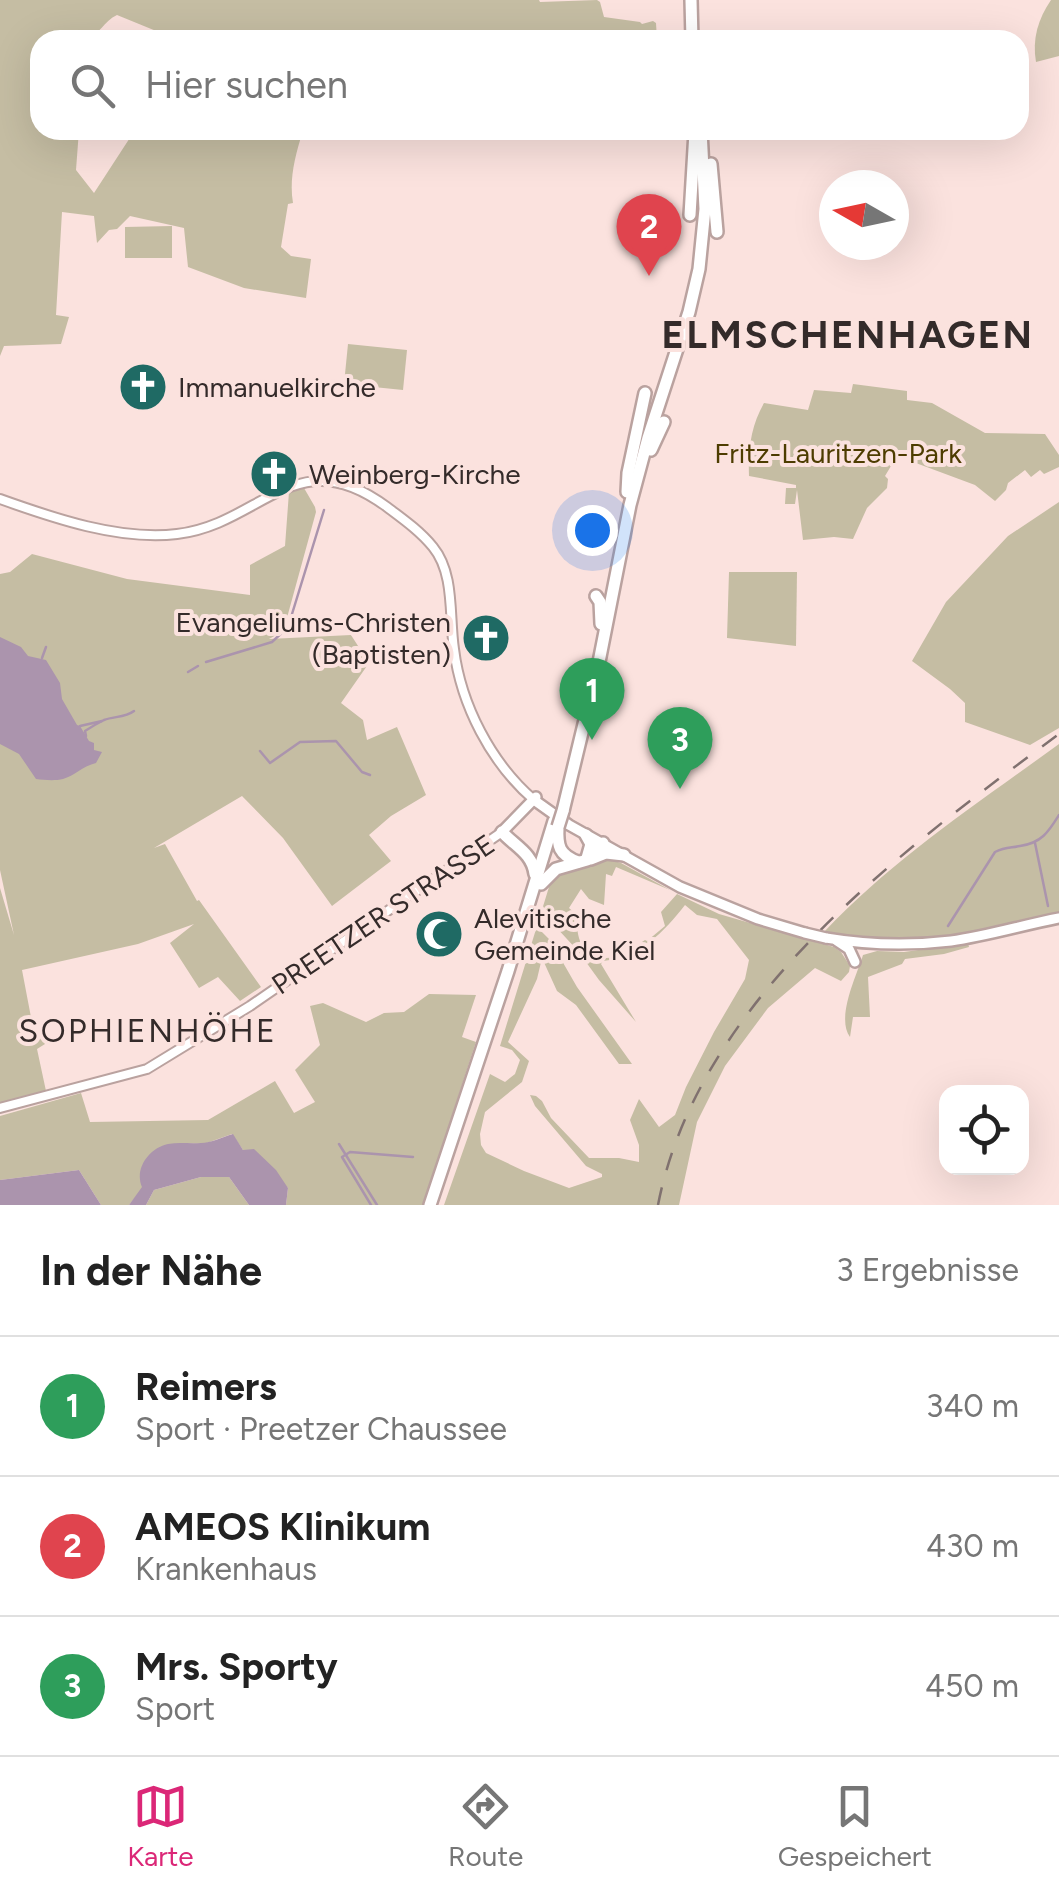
<!DOCTYPE html>
<html lang="de">
<head>
<meta charset="utf-8">
<style>
  :root { --surface:#fff; --page:#f6f6f6; --text:#222; --muted:#767676; --line:#e0e0e0; --accent:#db2777 }
  body { margin:0; font-family:Figtree,sans-serif; background:var(--page); color:var(--text) }
  .controls { position:absolute; right:30px; bottom:30px; display:grid; overflow:hidden; border-radius:20px; box-shadow:0 10px 40px #0002 }
  .controls button { width:90px; height:90px; display:grid; place-items:center; padding:0; border:0; border-bottom:2px solid var(--line); background:var(--surface); color:var(--text); font:50px sans-serif }
  .compass { position:absolute; left:819px; top:170px; width:90px; height:90px; border-radius:50%; background:var(--surface); box-shadow:0 10px 40px #0002; rotate:279deg }
  .you { position:absolute; left:592px; top:530px; width:35px; height:35px; margin:-25px; border:8px solid #fff; border-radius:50%; background:#1a73e8; box-shadow:0 0 0 15px #1a73e833 }
  .badge { display:grid; place-items:center; width:65px; height:65px; border-radius:50%; background:var(--accent); color:#fff; font-size:32px; font-weight:700 }
  .pin { position:absolute; translate:-50% -82px; filter:drop-shadow(0 2px 5px #0008) }
  .pin::after { content:''; position:absolute; top:52px; width:35px; height:30px; background:inherit; clip-path:polygon(0 0,100% 0,50% 100%) }
  .list { margin:0; padding:0; list-style:none }
  h2 { display:flex; justify-content:space-between; align-items:center; height:130px; margin:0; padding:0 40px; font-size:42px }
  h2 small { font-size:32px; font-weight:400; color:var(--muted) }
  .list li { display:grid; grid-template-columns:65px 1fr auto; gap:30px; align-items:center; box-sizing:border-box; height:140px; padding:0 40px; border-top:2px solid var(--line) }
  .list b { display:block; font-size:38px; white-space:nowrap }
  .list p { margin:0; font-size:32px; white-space:nowrap; color:var(--muted) }
  .list em { font-size:32px; font-style:normal; color:var(--muted) }
  .icon { flex:none; width:55px; height:55px; fill:none; stroke:currentColor; stroke-width:2; stroke-linecap:round; stroke-linejoin:round }
  .map { position:relative; flex:none; width:1059px; height:1205px; overflow:hidden }
  .search { position:absolute; background:var(--surface); box-shadow:0 10px 40px #0002; left:30px; right:30px; top:30px; height:110px; display:flex; align-items:center; gap:25px; box-sizing:border-box; padding:0 35px; border-radius:30px; color:var(--muted); font-size:38px }
  .sheet { height:550px; background:var(--surface) }
  nav { display:flex; justify-content:space-around; align-items:center; box-sizing:border-box; height:140px; border-top:2px solid var(--line); background:var(--surface); font-size:28px; color:var(--muted) }
  nav a { display:grid; justify-items:center; gap:5px }
  nav .on { color:var(--accent) }
  .map>svg:first-child { display:block }
  .green { fill:#c5bda3; fill-rule:evenodd }
  .water { fill:#ab94ad }
  .lines { fill:none; stroke-linecap:round; stroke-linejoin:round }
  .stream { stroke:#ab94ad; stroke-width:2.5 }
  .tertiary-casing { stroke:#baa29f; stroke-width:12 }
  .secondary-casing { stroke:#baa29f; stroke-width:14 }
  .trunk-casing { stroke:#baa29f; stroke-width:16 }
  .tertiary { stroke:#fff; stroke-width:8 }
  .secondary { stroke:#fff; stroke-width:9 }
  .trunk { stroke:#fff; stroke-width:11 }
  .rail { stroke:#80716f; stroke-width:2.5; stroke-dasharray:18 18; stroke-linecap:butt }
  .secondary-bridge-casing { stroke:#baa29f; stroke-width:14; stroke-linecap:butt }
  .trunk-bridge-casing { stroke:#baa29f; stroke-width:16; stroke-linecap:butt }
  .secondary-bridge { stroke:#fff; stroke-width:9 }
  .trunk-bridge { stroke:#fff; stroke-width:11 }
  .labels { text-anchor:middle; stroke-width:8; stroke-linejoin:round; paint-order:stroke }
  .poi-label { font-size:28px; fill:#342b2a; stroke:#fbe2de; text-anchor:start }
  .park-label { font-size:28px; fill:#4d3c00; stroke:#fbe2de }
  .street-label { font-size:28px; fill:#342b2a; stroke:#fbe2de }
  .quarter-label { font-size:32px; letter-spacing:2.5px; fill:#342b2a; stroke:#fbe2de }
  .district-label { font-size:38px; font-weight:bold; letter-spacing:2.5px; fill:#342b2a; stroke:#fbe2de }
</style>
</head>
<body>
<div class="map">
<svg width="1059" height="1205" viewBox="0 0 1059 1205">
  <rect width="100%" height="100%" fill="#fbe2de"/>
  <g class="green">
    <path d="M 0,0 L 539,0 L 540,2 L 597,0 L 600,2 L 604,17 L 640,22 L 642,24 L 653,21 L 656,23 L 657,40 L 191,40 L 166,31 L 161,33 L 117,15 C 104,21 99,35 86,40 L 40,40 L 40,130 L 79,130 L 76,170 L 94,193 L 135,130 L 311,130 L 308,135 L 302,134 C 295,156 289,180 293,203 L 288,204 L 281,247 L 291,256 L 311,259 L 306,298 L 244,288 L 188,267 L 184,228 L 130,216 L 117,229 L 109,230 L 97,243 L 94,216 L 62,212 L 56,315 L 69,317 L 61,344 L 4,346 L 0,356 Z"/>
    <path d="M 1051,0 L 1059,0 L 1059,56 L 1036,62 C 1032,39 1038,19 1051,0 Z"/>
    <polygon points="172,226 172,258 125,258 125,227"/>
    <polygon points="348,344 407,350 403,390 344,384"/>
    <path d="M 853,384 L 907,391 L 907,400 L 932,403 L 985,433 L 1045,434 L 1059,455 L 1059,467 L 1044,474 L 1040,470 L 1031,477 L 1025,470 L 1008,483 L 1006,490 L 995,501 L 975,485 L 897,456 L 885,476 L 888,479 L 887,488 L 867,508 L 853,539 L 834,537 L 803,540 L 797,490 L 795,504 L 785,504 L 786,488 L 796,488 L 796,485 L 749,476 C 748,449 751,426 764,403 L 808,410 L 814,390 L 851,393 Z"/>
    <polygon points="304,488 315,507 316,512 285,625 278,634 269,639 351,635 369,663 341,703 363,720 367,740 397,727 426,795 391,816 369,835 391,861 332,906 283,838 242,796 154,848 165,844 197,901 199,900 261,987 240,1001 218,977 199,988 170,943 194,924 138,944 22,970 34,1033 41,1032 45,1044 37,1049 46,1091 0,1103 0,888 14,935 0,870 0,574 10,572 32,554 127,579 250,595 250,565 285,546 289,492"/>
    <polygon points="1059,502 1059,728 1030,745 965,722 965,703 950,689 912,661 946,602 1008,536"/>
    <polygon points="729,572 797,572 796,646 727,638"/>
    <path d="M 1059,744 L 1059,915 C 1016,924 971,938 927,940 C 893,941 858,938 824,932 C 893,859 978,803 1059,744 Z"/>
    <path d="M 605,858 L 621,863 L 670,890 L 616,867 L 612,876 L 606,874 L 604,905 L 589,899 L 581,889 L 569,908 L 578,916 C 574,941 586,963 615,957 C 625,955 636,946 645,940 L 647,941 L 665,926 L 661,912 L 677,894 L 719,914 L 834,947 L 841,952 L 850,966 L 849,972 L 841,981 L 815,968 L 768,1008 L 725,1066 L 697,1122 L 679,1205 L 444,1205 L 490,1074 L 505,1082 L 515,1074 L 520,1060 L 512,1050 L 500,1046 L 549,887 L 555,877 ZM 685,905 L 697,915 L 717,919 L 749,960 L 745,979 L 714,1032 L 686,1087 L 675,1115 L 659,1127 L 639,1099 L 630,1120 L 639,1145 L 639,1162 L 619,1158 L 589,1158 L 551,1118 L 542,1101 L 536,1096 L 530,1095 L 535,1106 L 586,1166 L 602,1174 L 602,1177 L 569,1188 L 524,1171 L 486,1153 L 481,1145 L 480,1134 L 485,1112 L 522,1082 L 529,1061 L 508,1042 L 537,979 L 542,958 L 557,991 L 576,1005 L 619,1064 L 632,1064 L 577,987 L 550,940 L 538,928 L 543,913 L 578,951 L 599,980 L 636,1022 L 601,964 L 603,961 C 640,957 663,933 685,905 Z"/>
    <path d="M 968,943 L 969,947 L 944,954 L 905,959 L 902,964 L 868,977 L 870,1017 L 853,1017 L 850,1037 C 836,1018 856,977 863,955 L 877,951 L 904,952 Z"/>
    <polygon points="429,994 476,995 462,1037 476,1042 423,1205 286,1205 288,1188 243,1150 232,1134 204,1144 180,1143 129,1205 101,1205 79,1170 0,1180 0,1116 81,1093 90,1122 208,1120 275,1081 294,1113 315,1102 295,1070 320,1045 310,1006 323,1003 366,1022 384,1013 404,1012"/>
    <polygon points="201,1177 229,1177 249,1205 146,1205 154,1190"/>
  </g>
  <g class="water">
    <path d="M 0,637 L 21,647 L 28,656 L 46,660 L 60,683 L 62,699 L 77,725 L 80,726 L 89,741 L 94,743 L 94,750 L 102,752 L 96,763 C 83,766 74,776 63,779 C 55,781 44,780 36,779 L 19,754 L 0,744 Z"/>
    <path d="M 233,1134 L 243,1150 L 254,1149 L 276,1170 L 288,1188 L 286,1205 L 249,1205 L 229,1177 L 201,1177 L 154,1190 L 146,1205 L 129,1205 L 142,1187 C 134,1169 149,1148 168,1144 C 179,1142 190,1144 201,1143 C 211,1143 222,1137 233,1134 Z"/>
    <polygon points="79,1170 101,1205 0,1205 0,1180"/>
  </g>
  <g class="lines">
    <g class="stream">
      <polyline points="42,658 46,647"/>
      <polyline points="206,662 272,642 288,627 324,510"/>
      <polyline points="188,672 198,666"/>
      <polyline points="80,726 102,721"/>
      <path d="M 86,736 L 85,731 C 91,727 98,723 104,720 C 114,716 125,718 134,711"/>
      <polyline points="260,751 270,763 300,742 336,741 362,772 370,775"/>
      <polyline points="1035,843 1048,906"/>
      <path d="M 948,926 L 995,852 C 1005,847 1010,848 1020,846 C 1042,843 1049,831 1059,815"/>
      <polyline points="339,1144 377,1205"/>
      <polyline points="371,1205 342,1157 350,1152 413,1157"/>
    </g>
    <g class="tertiary-casing">
      <g id="tertiary">
        <path d="M 0,499 C 53,518 120,541 177,534 C 262,524 296,439 387,507 C 403,519 420,531 433,547 C 455,574 449,616 454,649 C 461,705 491,763 534,800"/>
        <polyline points="0,1108 147,1069 250,1006 502,832"/>
      </g>
    </g>
    <g class="secondary-casing">
      <g id="secondary">
        <polyline points="534,800 569,825 680,887 758,919 805,933"/>
        <polyline points="502,832 536,797"/>
        <path d="M 826,938 C 868,945 909,946 951,941 C 987,936 1023,925 1059,918"/>
        <polyline points="837,941 849,949 855,962"/>
      </g>
    </g>
    <g class="trunk-casing">
      <g id="trunk">
        <polyline points="691,0 692,40"/>
        <polyline points="711,164 717,232"/>
        <polyline points="690,215 695,132"/>
        <polyline points="651,450 664,422"/>
        <polyline points="627,492 628,473 645,393"/>
        <polyline points="596,596 600,602 601,624"/>
        <polyline points="563,811 599,662 630,505 648,438 689,312 699,269 705,209 701,130"/>
        <path d="M 558,827 C 557,846 559,855 578,862"/>
        <path d="M 502,832 C 516,847 532,853 535,874"/>
        <polyline points="586,835 591,844 587,858"/>
        <polyline points="591,859 606,853 624,855"/>
        <polyline points="541,884 556,869 587,860 603,843"/>
        <polyline points="430,1205 508,971 554,821"/>
      </g>
    </g>
    <use href="#tertiary" class="tertiary"/>
    <use href="#secondary" class="secondary"/>
    <use href="#trunk" class="trunk"/>
    <path class="rail" d="M 658,1205 C 698,1000 901,851 1059,734"/>
    <g class="secondary-bridge-casing">
      <polyline id="secondary-bridge" points="805,933 826,938"/>
    </g>
    <g class="trunk-bridge-casing">
      <polyline id="trunk-bridge" points="558,827 563,811"/>
    </g>
    <use href="#secondary-bridge" class="secondary-bridge"/>
    <use href="#trunk-bridge" class="trunk-bridge"/>
  </g>
  <defs>
    <g id="church-disc" transform="scale(2.5)"><circle r="9.5" fill="#1f6a64" stroke="#fbe2de"/><path d="M-1.2-6h2.4v3.5h3.3v2.4h-3.3V6h-2.4V-.1h-3.3v-2.4h3.3Z" fill="#fff"/></g>
    <g id="mosque-disc" transform="scale(2.5)"><circle r="9.5" fill="#1f6a64" stroke="#fbe2de"/><path d="M3.5-4.9A6 6 0 1 0 3.5 4.9A5 5 0 1 1 3.5-4.9Z" fill="#fff"/></g>
  </defs>
  <g fill-rule="evenodd">
    <use href="#church-disc" x="143" y="387"/>
    <use href="#church-disc" x="274" y="474"/>
    <use href="#church-disc" x="486" y="638"/>
    <use href="#mosque-disc" x="439" y="934"/>
  </g>
  <g class="labels">
    <g class="poi-label">
      <text x="178" y="397">Immanuelkirche</text>
      <text x="309" y="484">Weinberg-Kirche</text>
      <text x="451" y="632" text-anchor="end">Evangeliums-Christen<tspan x="451" dy="32">(Baptisten)</tspan></text>
      <text x="474" y="928">Alevitische<tspan x="474" dy="32">Gemeinde Kiel</tspan></text>
    </g>
    <g class="park-label">
      <text x="838" y="463">Fritz-Lauritzen-Park</text>
    </g>
    <g class="street-label">
      <text transform="translate(383 914) rotate(-34)" y="10">PREETZER STRASSE</text>
    </g>
    <g class="quarter-label">
      <text x="148" y="1042">SOPHIENHÖHE</text>
    </g>
    <g class="district-label">
      <text x="848" y="348">ELMSCHENHAGEN</text>
    </g>
  </g>
</svg>
<div class="controls">
<button><svg class="icon" aria-label="locate" viewBox="0 0 24 24"><circle cx="12" cy="12" r="6"/><path d="M12 2v4M12 18v4M2 12h4M18 12h4"/></svg></button>
</div>
<svg class="compass" viewBox="-18 -18 36 36"><path d="M0-13l5 13h-10z" fill="#e53935"/><path d="M0 13l5-13h-10z" fill="#767676"/></svg>
<div class="you"></div>
<div class="pin badge" style="left:592px;top:740px;background:#2e9e5b">1</div>
<div class="pin badge" style="left:649px;top:276px;background:#e0444e">2</div>
<div class="pin badge" style="left:680px;top:789px;background:#2e9e5b">3</div>
<div class="search"><svg class="icon" aria-label="search" viewBox="0 0 24 24"><circle cx="10" cy="10" r="6"/><path d="M15 15l6 6"/></svg>Hier suchen</div>
</div>
<section class="sheet">
<h2>In der Nähe<small>3 Ergebnisse</small></h2>
<ul class="list">
<li><span class="badge" style="background:#2e9e5b">1</span><div><b>Reimers</b><p>Sport · Preetzer Chaussee</p></div><em>340 m</em></li>
<li><span class="badge" style="background:#e0444e">2</span><div><b>AMEOS Klinikum</b><p>Krankenhaus</p></div><em>430 m</em></li>
<li><span class="badge" style="background:#2e9e5b">3</span><div><b>Mrs. Sporty</b><p>Sport</p></div><em>450 m</em></li>
</ul>
</section>
<nav>
<a class="on"><svg class="icon" aria-label="map" viewBox="0 0 24 24"><path d="M3 6l6-2 6 2 6-2v14l-6 2-6-2-6 2zM9 4v14M15 6v14"/></svg>Karte</a>
<a><svg class="icon" aria-label="directions" viewBox="0 0 24 24"><path d="M12 3l9 9-9 9-9-9zM9 14v-3h6M13 9l2 2-2 2"/></svg>Route</a>
<a><svg class="icon" aria-label="saved" viewBox="0 0 24 24"><path d="M7 4h10v16l-5-4-5 4z"/></svg>Gespeichert</a>
</nav>
</body>
</html>
